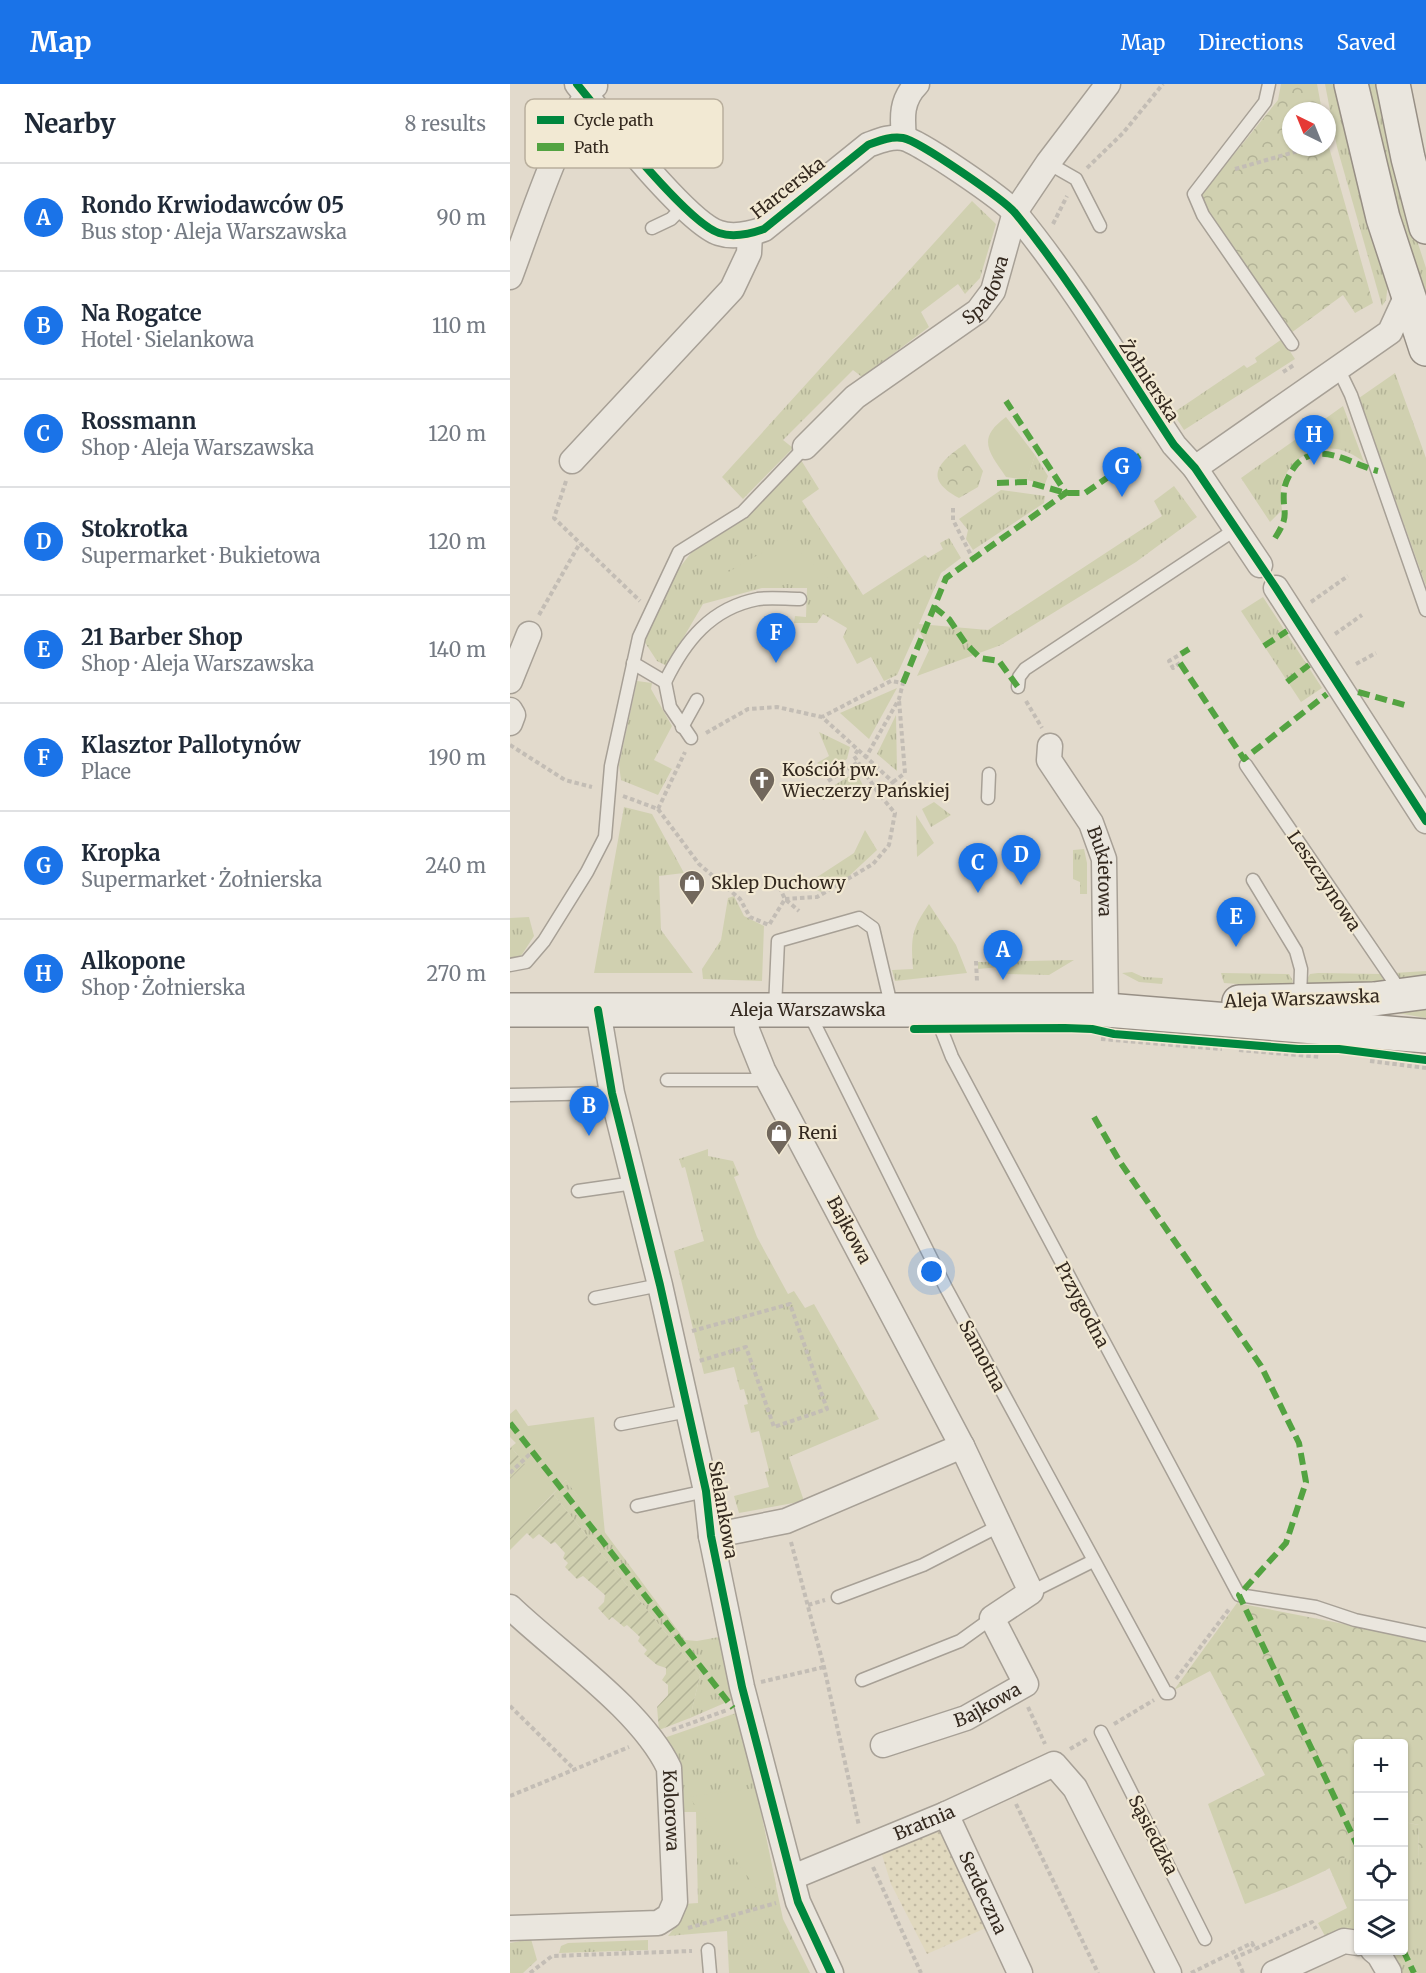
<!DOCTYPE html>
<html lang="en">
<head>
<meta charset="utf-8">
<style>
  :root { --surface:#fff; --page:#f2f2f3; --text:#1f2937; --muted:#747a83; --line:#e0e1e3; --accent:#1a73e8 }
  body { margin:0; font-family:Merriweather,serif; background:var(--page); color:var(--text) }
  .controls { position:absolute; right:18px; bottom:18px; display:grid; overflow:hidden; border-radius:6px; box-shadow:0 2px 4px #0004 }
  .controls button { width:54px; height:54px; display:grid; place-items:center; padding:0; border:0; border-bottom:2px solid var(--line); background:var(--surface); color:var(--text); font:30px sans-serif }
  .compass { position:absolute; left:772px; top:18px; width:54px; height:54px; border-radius:50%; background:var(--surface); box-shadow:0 2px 4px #0004; rotate:317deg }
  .you { position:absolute; left:422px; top:1188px; width:21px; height:21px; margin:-15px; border:4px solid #fff; border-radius:50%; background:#1a73e8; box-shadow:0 0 0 9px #1a73e833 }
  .badge { display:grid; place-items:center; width:39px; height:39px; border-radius:50%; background:var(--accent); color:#fff; font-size:20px; font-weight:700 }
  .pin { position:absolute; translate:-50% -50px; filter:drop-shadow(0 2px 3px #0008) }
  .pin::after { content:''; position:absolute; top:32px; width:21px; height:18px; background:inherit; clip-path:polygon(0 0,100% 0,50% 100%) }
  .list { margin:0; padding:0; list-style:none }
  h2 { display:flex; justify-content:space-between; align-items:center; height:78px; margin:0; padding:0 24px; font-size:26px }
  h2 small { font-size:20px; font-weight:400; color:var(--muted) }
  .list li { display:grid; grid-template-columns:39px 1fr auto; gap:18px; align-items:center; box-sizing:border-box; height:108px; padding:0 24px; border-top:2px solid var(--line) }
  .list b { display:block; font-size:22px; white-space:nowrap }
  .list p { margin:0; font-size:20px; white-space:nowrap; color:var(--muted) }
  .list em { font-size:20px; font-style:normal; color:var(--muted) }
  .icon { flex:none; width:33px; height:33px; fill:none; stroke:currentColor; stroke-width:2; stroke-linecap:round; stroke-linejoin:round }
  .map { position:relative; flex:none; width:916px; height:1889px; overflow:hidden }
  header { display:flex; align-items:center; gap:36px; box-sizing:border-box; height:84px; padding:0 30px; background:var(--accent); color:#fff }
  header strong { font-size:28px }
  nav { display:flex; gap:33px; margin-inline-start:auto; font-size:21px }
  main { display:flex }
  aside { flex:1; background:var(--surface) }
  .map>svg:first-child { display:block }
  .farmland { fill:url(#farmland-dots) }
  .grass { fill:url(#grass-tufts) }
  .forest { fill:url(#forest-crowns) }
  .park { fill:#d0d0b0 }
  .garden { fill:url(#garden-furrows) }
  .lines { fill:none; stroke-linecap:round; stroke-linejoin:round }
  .lane-casing { stroke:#a7a096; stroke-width:15 }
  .street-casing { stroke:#a7a096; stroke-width:27 }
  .secondary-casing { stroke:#978f85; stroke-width:36 }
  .path { stroke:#c3bdb5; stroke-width:4; stroke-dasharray:4.5 3; stroke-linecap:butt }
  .lane { stroke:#eae6de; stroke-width:12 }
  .street { stroke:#eae6de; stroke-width:24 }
  .secondary { stroke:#eae6de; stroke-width:33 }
  .quiet { stroke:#53a341; stroke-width:6; stroke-dasharray:12 6; stroke-linecap:butt }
  .cycleway-casing { stroke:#f2e9d3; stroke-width:11 }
  .cycleway { stroke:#00873e; stroke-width:8 }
  .labels { text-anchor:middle; stroke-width:4.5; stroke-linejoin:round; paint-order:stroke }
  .street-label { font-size:18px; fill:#34291f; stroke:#f2e9d3 }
  .poi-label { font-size:18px; fill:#34291f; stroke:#f2e9d3; text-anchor:start }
  .key { fill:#f2e9d3; stroke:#b9af9d; stroke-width:1.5 }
  .key-label { font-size:16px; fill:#34291f }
</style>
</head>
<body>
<header>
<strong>Map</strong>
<nav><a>Map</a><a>Directions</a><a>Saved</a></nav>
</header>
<main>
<aside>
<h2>Nearby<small>8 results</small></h2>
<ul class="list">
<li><span class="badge">A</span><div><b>Rondo Krwiodawców 05</b><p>Bus stop · Aleja Warszawska</p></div><em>90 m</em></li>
<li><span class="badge">B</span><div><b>Na Rogatce</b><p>Hotel · Sielankowa</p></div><em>110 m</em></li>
<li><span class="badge">C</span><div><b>Rossmann</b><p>Shop · Aleja Warszawska</p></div><em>120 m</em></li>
<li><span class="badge">D</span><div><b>Stokrotka</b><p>Supermarket · Bukietowa</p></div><em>120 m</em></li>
<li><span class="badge">E</span><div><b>21 Barber Shop</b><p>Shop · Aleja Warszawska</p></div><em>140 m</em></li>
<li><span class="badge">F</span><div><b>Klasztor Pallotynów</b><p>Place</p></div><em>190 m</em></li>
<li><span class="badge">G</span><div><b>Kropka</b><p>Supermarket · Żołnierska</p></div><em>240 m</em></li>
<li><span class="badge">H</span><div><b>Alkopone</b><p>Shop · Żołnierska</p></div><em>270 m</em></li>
</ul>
</aside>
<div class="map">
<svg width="916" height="1889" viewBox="0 0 916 1889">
  <defs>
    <pattern id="farmland-dots" width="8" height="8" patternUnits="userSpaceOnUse" patternTransform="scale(1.5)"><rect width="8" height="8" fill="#e0d8be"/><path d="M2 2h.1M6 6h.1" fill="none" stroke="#c1b9a3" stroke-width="1.8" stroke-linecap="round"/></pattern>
    <pattern id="grass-tufts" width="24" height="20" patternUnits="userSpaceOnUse" patternTransform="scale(1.5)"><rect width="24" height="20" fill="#d0d0b0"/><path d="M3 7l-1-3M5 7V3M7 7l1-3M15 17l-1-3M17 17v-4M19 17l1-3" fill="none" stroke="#b3b397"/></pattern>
    <pattern id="forest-crowns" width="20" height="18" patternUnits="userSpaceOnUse" patternTransform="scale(1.5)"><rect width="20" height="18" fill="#d0d0b0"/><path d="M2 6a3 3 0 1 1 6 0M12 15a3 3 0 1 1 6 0" fill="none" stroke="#b3b397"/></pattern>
    <pattern id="garden-furrows" width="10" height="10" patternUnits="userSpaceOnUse" patternTransform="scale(1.5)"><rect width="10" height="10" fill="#d0d0b0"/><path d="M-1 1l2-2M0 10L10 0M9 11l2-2" fill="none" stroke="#b3b397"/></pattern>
  </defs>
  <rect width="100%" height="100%" fill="#e2dacc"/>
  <polygon class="farmland" points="431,1745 478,1843 417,1870 381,1800 372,1771"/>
  <g class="grass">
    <polygon points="815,0 827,0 878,200 876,216 872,222 827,63"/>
    <polygon points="854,0 871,0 902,141 916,184 916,226 906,197"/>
    <polygon points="462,117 486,140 470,194 455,210 448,200 411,228 419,243 352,293 343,286 273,356 283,364 233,415 212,393"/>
    <polygon points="772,255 785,275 674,346 663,329 734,281 737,284 747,278 745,274"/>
    <polygon points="885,289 916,374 916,502 849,314"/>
    <path d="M 833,322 L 854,378 C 837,366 827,362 806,366 L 798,347 Z"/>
    <path d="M 789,353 L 796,370 C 774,384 768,401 772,426 L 760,438 L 731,394 Z"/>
    <polygon points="525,371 538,392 535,400 517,396"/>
    <polygon points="291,376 309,405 292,417 353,511 415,471 418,474 433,465 430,459 439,454 451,474 431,489 409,540 478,546 652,432 644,417 664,402 687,433 626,478 491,561 407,592 419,566 408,544 387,591 374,597 361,573 347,580 333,553 337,544 313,530 307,539 284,539 285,532 296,533 297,504 252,504 193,520 157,582 147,577 134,557 163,492 181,469 237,432"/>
    <polygon points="491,406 535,412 534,419 463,466 456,455 458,446 449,435"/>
    <polygon points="753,513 812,604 791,618 731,527"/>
    <polygon points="127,597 142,599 141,605 162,642 144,676 162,685 148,711 111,696 109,681"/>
    <polygon points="387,604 359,655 330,629"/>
    <polygon points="386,631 387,687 367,670"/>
    <polygon points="309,648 340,663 337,675 320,685 307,679 319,672"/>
    <polygon points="346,688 356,707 343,715 336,703 313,716 310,710"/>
    <polygon points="424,718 441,731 421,743 412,725"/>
    <polygon points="114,723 142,730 174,789 149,792 151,846 183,889 84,889"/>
    <polygon points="406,731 424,759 407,773"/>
    <polygon points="355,746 367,766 339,792 311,808 295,801 344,769"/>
    <polygon points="574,765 577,779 577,810 570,810 570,798 563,795 563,766"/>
    <polygon points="224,812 234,832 254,842 252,897 193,895 192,885 211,856 218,814"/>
    <path d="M 419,820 L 446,861 L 457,889 L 385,897 L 382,886 L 403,885 C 401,854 401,846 419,820 Z"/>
    <polygon points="19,833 24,852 11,872 0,876 0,834"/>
    <polygon points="564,876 539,891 492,890 490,883 468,885 468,878"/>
    <polygon points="916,887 916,896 892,900 884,889"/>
    <polygon points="622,888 633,893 653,894 652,900 629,898 612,889"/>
    <polygon points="711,889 779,890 783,897 781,901 770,903 714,899"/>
    <polygon points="808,889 871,890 881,903 814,908 794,900 800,890"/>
    <polygon points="916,921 916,934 888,929 889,926"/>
    <polygon points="588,942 588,941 822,961 788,962 610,947"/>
    <polygon points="855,964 916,969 916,973 863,968"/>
    <polygon points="198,1065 198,1072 223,1077 229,1091 224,1093 247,1153 278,1210 284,1207 295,1224 304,1220 369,1335 279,1373 294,1417 229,1429 224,1412 259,1403 255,1388 259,1387 249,1347 241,1349 234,1321 238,1320 234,1305 230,1306 224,1283 194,1290 164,1167 194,1157 175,1083 172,1084 169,1075"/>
    <polygon points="56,1396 175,1556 187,1557 209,1553 224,1615 180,1634 190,1591 43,1410"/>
    <polygon points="229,1628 273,1835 300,1889 219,1889 217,1847 158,1852 169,1838 173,1820 188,1819 186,1728 172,1728 154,1654"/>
    <polygon points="894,1738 909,1741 908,1777 916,1779 916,1889 889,1889 876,1867 894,1866"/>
    <polygon points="848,1740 848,1849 830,1847 815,1852 808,1839 837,1824 819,1783 835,1773"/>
    <polygon points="21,1855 27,1876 13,1889 0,1889 0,1859"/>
    <polygon points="138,1856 138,1866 49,1869 51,1862 58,1859"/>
  </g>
  <g class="forest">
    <polygon points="771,0 807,0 812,27 781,27 781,63 817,63 817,56 863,219 845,229 833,211 781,249 697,126 691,111 768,16"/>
    <path d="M 455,360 L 473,387 L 468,403 L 449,414 C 411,394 430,377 455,360 Z"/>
    <path d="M 727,1519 L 916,1556 L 916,1779 L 908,1778 L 909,1741 L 894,1738 L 894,1660 L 848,1660 C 848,1689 855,1750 835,1773 C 824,1787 754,1813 735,1820 L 698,1720 L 755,1691 L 700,1587 L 664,1606 Z"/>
  </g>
  <g class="park">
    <path d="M 496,333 L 525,371 L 517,396 L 496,393 C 479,368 466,355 496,333 Z"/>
    <polygon points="276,455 319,495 319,500 221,500 215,490"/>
    <polygon points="6,1325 18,1342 84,1333 95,1450 56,1396 0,1454 0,1395 15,1380 1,1363 6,1359 0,1353 0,1330"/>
    <polygon points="246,1704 266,1801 247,1805 179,1713"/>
  </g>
  <g class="garden">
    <polygon points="1,1363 15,1380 0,1395 0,1365"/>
    <polygon points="43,1410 190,1591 180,1634 149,1646 147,1623 158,1611 158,1601 152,1596 156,1590 156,1584 147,1581 134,1570 137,1566 128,1557 130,1553 117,1541 114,1543 102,1533 99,1536 88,1524 94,1518 95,1511 73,1492 67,1495 55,1483 58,1479 53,1474 55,1469 45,1458 41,1460 29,1450 23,1455 17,1449 0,1466 0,1454"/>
  </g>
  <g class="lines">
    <g class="lane-casing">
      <g id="lane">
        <polyline points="759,0 755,18 684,110 693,131 782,260"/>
        <polyline points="538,79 566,95 590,142"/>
        <polyline points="142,144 161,135 173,123"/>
        <polyline points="828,284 841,311 916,526"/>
        <path d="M 123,579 L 155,598 C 175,557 201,524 248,515 C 261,513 276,515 290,515"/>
        <polyline points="155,598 160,623 181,654"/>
        <polyline points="508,603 509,593 515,585 726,445"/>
        <polyline points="172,643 187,616"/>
        <polyline points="736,681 891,908"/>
        <polyline points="478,714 479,690"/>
        <polyline points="743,796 786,867 791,885 790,915"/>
        <polyline points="0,881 16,878 34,857 77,788 95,753 101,682 129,553 169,468 233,428 295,363"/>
        <polyline points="265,924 268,857 349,834 363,844 382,925"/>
        <polyline points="298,927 436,1204 656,1609 659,1609"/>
        <polyline points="424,927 442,973 729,1511 806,1523 845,1536 916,1551"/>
        <polyline points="157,996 246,996 253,986"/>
        <polyline points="0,1011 102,1009"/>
        <polyline points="68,1107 124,1099"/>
        <polyline points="85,1214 150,1201"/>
        <polyline points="111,1340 178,1327"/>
        <polyline points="127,1422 196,1407"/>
        <polyline points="521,1508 583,1477"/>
        <polyline points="328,1513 413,1481 489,1442"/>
        <polyline points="352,1596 450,1557 482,1534"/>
        <polyline points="591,1648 695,1855"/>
        <polyline points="198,1866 200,1889"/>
      </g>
    </g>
    <g class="street-casing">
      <g id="street">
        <path d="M 67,0 C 92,31 177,139 209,149 C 224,154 240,150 254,145 L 358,61 C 369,57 380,52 393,54 C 409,57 495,116 506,130 C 565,202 613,284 664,361 L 685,384 L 750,481"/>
        <path d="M 394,54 C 392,33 391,16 407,0"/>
        <path d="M 0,193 C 16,151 56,27 85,2"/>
        <path id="s1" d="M 295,363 L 345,313 L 468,227 L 483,207 L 505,128 L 538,79 L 598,0"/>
        <polyline points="62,377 222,205 239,169 240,150"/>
        <polyline points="685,384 880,248 897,211"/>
        <polyline points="766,504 916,737"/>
        <polyline points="0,597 19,550"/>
        <polyline points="0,626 3,631 0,639"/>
        <path id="s2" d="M 540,662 L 539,676 L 581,739 L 594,775 L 596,926"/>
        <polyline points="88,926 102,1009 150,1201 196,1407 201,1452 232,1603 288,1818 321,1889"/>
        <polyline points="201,1452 276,1437 452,1362 253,986 237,946 236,926"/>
        <path id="s3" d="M 0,1523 C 48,1569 131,1625 159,1684 L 165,1818 L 159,1832 L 148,1839 L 0,1844"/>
        <path id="s4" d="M 373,1661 L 456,1634 L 516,1600 L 482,1534 L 521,1508 L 452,1362"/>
        <path id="s5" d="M 436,1730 L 510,1889"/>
        <path id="s6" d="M 283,1793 L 436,1730 L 544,1680 L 565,1704 L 659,1889"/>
        <polyline points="863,1866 869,1871 879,1888"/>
        <polyline points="764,1889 834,1857 848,1859"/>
      </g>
    </g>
    <g class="secondary-casing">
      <g id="secondary">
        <polyline points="841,0 873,134 916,265"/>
        <polyline points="883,0 898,74 916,143"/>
        <polyline points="729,918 864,915 916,908"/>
        <path id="s7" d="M 0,926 L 596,926 L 916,952"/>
      </g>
    </g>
    <g class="path">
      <polyline points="817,59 822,58"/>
      <polyline points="577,84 613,49 653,0"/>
      <polyline points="725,85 802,63"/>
      <polyline points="543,140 557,112"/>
      <polyline points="773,288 784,281"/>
      <polyline points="792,346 802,375"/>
      <polyline points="56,397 44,434 130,517"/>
      <polyline points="443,424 443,436 463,475"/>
      <polyline points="801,518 838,492"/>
      <polyline points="29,531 70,459"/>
      <polyline points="825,550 852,531"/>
      <polyline points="670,579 663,584 659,577 671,570"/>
      <polyline points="846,580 866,569"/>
      <polyline points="516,617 532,644"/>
      <polyline points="196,649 238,625 267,623 312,633 356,673"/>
      <polyline points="0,661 55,696 82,703"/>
      <polyline points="348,666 344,672 369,710"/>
      <polyline points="318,697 347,679"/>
      <polyline points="383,698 395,689 389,616"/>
      <polyline points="113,712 148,725 175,668"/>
      <polyline points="148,725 189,780 230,815 240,833 259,841 275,815"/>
      <polyline points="266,796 275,815 289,827"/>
      <polyline points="275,815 307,813 363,780 379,761 385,729 369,710 383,698 356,673 389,615 393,599 381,597 312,633"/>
      <polyline points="466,877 467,897"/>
      <polyline points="591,955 712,965"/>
      <polyline points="729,966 811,973"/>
      <polyline points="860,977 916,984"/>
      <polyline points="182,1247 280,1220 317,1325 264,1343 236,1263 189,1277"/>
      <polyline points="0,1389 22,1368"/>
      <polyline points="281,1458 314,1583 349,1742"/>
      <polyline points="298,1521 315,1516"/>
      <polyline points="666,1595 720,1524"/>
      <polyline points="251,1598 314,1583"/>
      <polyline points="0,1622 65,1686"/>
      <polyline points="518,1623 535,1660"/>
      <polyline points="604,1640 644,1616"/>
      <polyline points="162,1646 217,1626"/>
      <polyline points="560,1665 577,1655"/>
      <polyline points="0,1712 119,1663"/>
      <polyline points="506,1720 588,1889"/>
      <polyline points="363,1783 411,1889"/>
      <polyline points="178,1844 266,1819"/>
      <polyline points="20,1889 42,1872 182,1867"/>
      <polyline points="681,1889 742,1859 745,1865 802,1838 806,1845"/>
      <polyline points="733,1889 726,1873 745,1865"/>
    </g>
    <use href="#lane" class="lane"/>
    <use href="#street" class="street"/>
    <use href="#secondary" class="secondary"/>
    <g class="quiet">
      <polyline points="487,399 517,398 556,409 575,409 632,370"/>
      <path d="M 765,454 C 781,429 772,431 774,406 C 775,398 781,387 786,381 C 809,355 842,381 868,387"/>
      <polyline points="424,523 439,535 456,560 470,574 489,577 508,603"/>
      <polyline points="754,562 777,547"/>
      <polyline points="671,570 679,565"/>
      <polyline points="670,579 734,675 817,610"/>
      <polyline points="777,598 799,581"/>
      <polyline points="393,599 436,494 556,409 496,317"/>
      <polyline points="848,608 898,622"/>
      <polyline points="584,1033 610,1078 751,1282 789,1359 796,1398 776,1459 729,1511 848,1763"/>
      <polyline points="0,1339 223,1624"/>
      <polyline points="893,1866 904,1889"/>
    </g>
    <g class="cycleway-casing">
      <g id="cycleway">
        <path d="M 67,0 C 92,31 177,139 209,149 C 224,154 240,150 254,145 L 358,61 C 369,57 380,52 393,54 C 409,57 495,116 506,130 C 565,202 613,284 664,361 L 685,384 L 766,504 L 916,737"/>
        <polyline points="88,926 102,1009 150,1201 196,1407 201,1452 232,1603 288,1818 321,1889"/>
        <polyline points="404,945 555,944 582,945 604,950 788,965 829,965 916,976"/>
      </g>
    </g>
    <use href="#cycleway" class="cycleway"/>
  </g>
  <defs>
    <g id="church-pin" transform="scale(1.35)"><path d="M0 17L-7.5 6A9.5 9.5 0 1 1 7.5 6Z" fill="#71675c" stroke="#f2e9d3"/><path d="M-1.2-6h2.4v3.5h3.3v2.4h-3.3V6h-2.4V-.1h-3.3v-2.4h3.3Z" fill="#fff"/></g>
    <g id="shop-pin" transform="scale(1.35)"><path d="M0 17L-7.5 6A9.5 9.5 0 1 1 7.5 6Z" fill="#71675c" stroke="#f2e9d3"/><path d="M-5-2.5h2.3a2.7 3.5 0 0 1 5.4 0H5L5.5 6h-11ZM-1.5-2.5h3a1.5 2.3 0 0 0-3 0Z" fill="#fff"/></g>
  </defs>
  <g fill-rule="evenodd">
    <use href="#church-pin" x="252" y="696"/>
    <use href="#shop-pin" x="182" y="799"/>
    <use href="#shop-pin" x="269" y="1049"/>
  </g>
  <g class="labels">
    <g class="street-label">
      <text transform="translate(278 104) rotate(-38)" y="6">Harcerska</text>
      <text dy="6" stroke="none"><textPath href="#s1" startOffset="243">Spadowa</textPath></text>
      <text transform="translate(639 297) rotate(57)" y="6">Żołnierska</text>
      <text dy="6" stroke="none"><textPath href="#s2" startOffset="140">Bukietowa</textPath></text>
      <text transform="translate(814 797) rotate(56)" y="6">Leszczynowa</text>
      <text transform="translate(792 915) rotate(-2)" y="6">Aleja Warszawska</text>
      <text dy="6" stroke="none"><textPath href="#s7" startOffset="298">Aleja Warszawska</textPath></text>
      <text transform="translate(339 1146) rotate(62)" y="6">Bajkowa</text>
      <text transform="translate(572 1221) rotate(62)" y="6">Przygodna</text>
      <text transform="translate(472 1272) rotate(62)" y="6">Samotna</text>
      <text transform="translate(213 1426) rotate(80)" y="6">Sielankowa</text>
      <text dy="6" stroke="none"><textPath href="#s4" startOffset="112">Bajkowa</textPath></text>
      <text dy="6" stroke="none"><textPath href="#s3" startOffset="270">Kolorowa</textPath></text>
      <text dy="6" stroke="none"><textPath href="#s6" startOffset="142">Bratnia</textPath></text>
      <text transform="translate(643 1751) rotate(63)" y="6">Sąsiedzka</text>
      <text dy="6" stroke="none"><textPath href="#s5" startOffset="87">Serdeczna</textPath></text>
    </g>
    <g class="poi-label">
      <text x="272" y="692">Kościół pw.<tspan x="272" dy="21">Wieczerzy Pańskiej</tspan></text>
      <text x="201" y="805">Sklep Duchowy</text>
      <text x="288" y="1055">Reni</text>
    </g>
  </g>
  <rect x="15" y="15" width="198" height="69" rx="9" class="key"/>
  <rect x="27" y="32" width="27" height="8" fill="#00873e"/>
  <rect x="27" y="59" width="27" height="8" fill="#53a341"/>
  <g class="key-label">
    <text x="64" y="42">Cycle path</text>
    <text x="64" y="69">Path</text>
  </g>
</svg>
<div class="controls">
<button>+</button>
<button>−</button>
<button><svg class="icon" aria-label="locate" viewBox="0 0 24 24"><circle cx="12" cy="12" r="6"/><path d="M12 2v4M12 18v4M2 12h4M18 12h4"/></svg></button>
<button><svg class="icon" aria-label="layers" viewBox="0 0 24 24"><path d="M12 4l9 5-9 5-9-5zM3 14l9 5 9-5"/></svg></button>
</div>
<svg class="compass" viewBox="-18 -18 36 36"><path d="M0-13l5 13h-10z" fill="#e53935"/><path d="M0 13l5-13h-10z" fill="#747a83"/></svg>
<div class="you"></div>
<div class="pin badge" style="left:493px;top:896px">A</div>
<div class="pin badge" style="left:79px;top:1052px">B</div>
<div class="pin badge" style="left:468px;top:809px">C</div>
<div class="pin badge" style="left:511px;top:801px">D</div>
<div class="pin badge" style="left:726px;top:863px">E</div>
<div class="pin badge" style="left:266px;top:579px">F</div>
<div class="pin badge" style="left:612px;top:413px">G</div>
<div class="pin badge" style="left:804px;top:381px">H</div>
</div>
</main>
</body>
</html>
